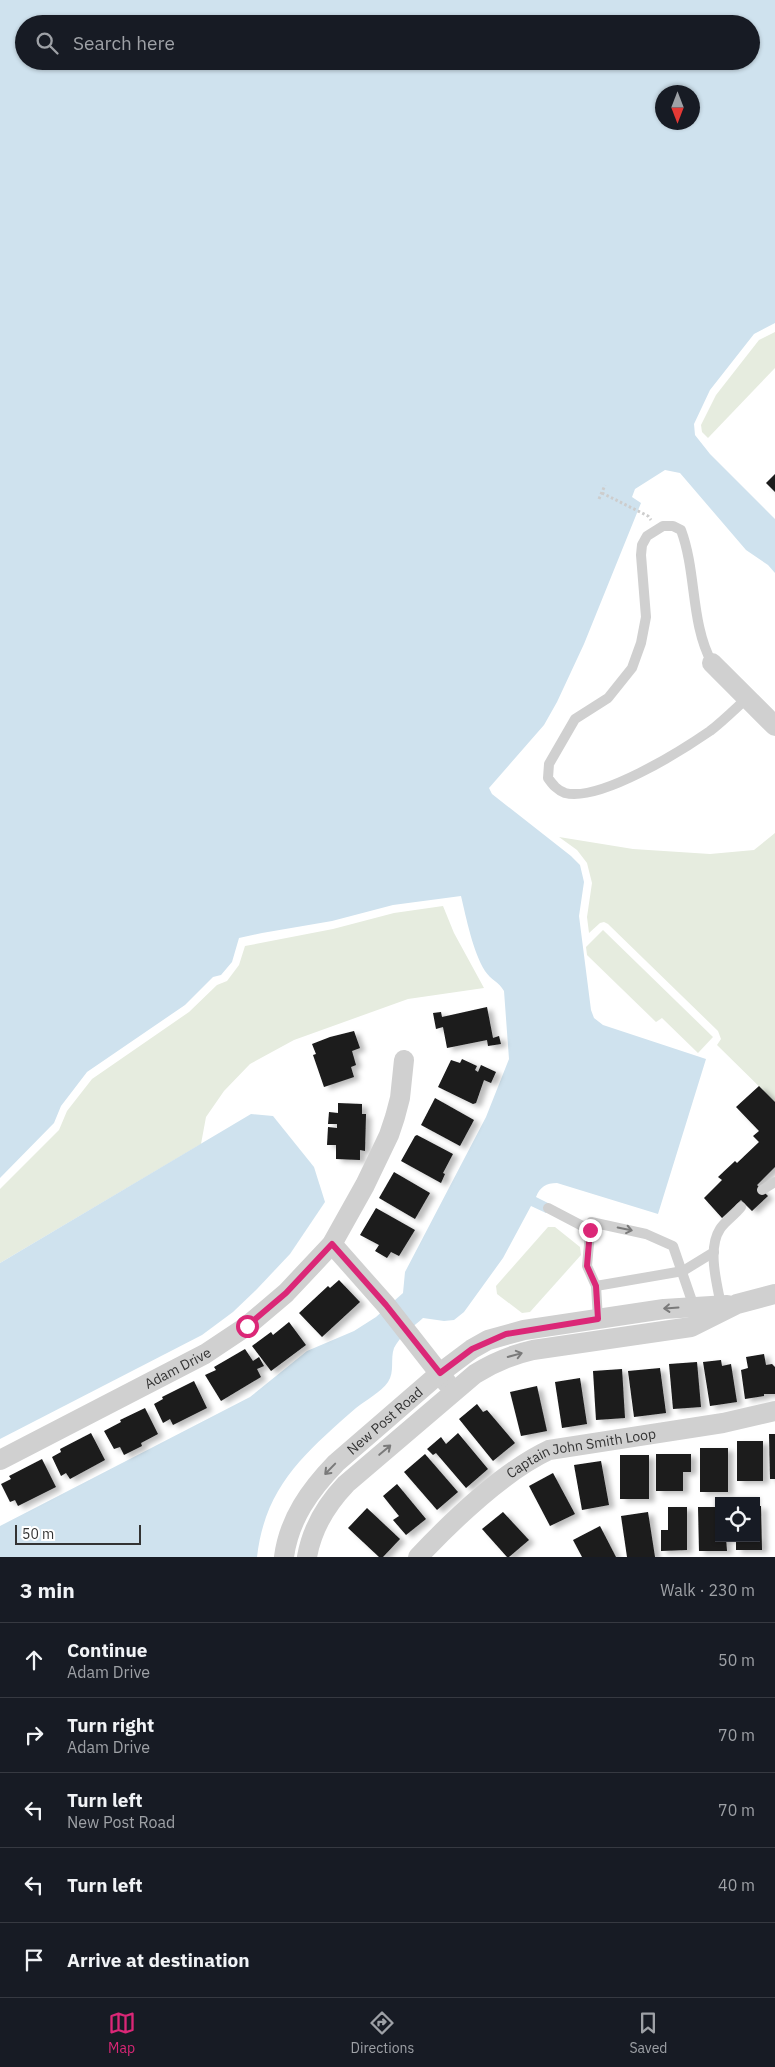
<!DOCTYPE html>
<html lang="en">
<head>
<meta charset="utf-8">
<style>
  :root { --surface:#171b24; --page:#20242c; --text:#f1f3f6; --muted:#9ea1a6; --line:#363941; --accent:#db2777 }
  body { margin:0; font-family:"IBM Plex Sans",sans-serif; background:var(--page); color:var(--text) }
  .controls { position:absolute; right:15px; bottom:15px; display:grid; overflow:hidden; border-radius:0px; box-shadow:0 1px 4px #0004 }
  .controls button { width:45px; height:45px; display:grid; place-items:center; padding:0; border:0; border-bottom:1px solid var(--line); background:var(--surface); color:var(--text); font:25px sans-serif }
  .compass { position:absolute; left:655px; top:85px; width:45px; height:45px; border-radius:50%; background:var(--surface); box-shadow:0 1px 4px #0004; rotate:180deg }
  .scale { position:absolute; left:15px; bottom:12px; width:126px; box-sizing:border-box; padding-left:5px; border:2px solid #333; border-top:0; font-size:14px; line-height:18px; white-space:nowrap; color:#333; -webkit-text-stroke:4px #fff; paint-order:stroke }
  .stop { position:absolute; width:15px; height:15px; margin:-11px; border:4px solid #db2777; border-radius:50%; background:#fff }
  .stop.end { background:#db2777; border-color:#fff; box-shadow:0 1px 5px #0008 }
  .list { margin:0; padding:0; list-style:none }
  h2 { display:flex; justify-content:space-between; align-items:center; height:65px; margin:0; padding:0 20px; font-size:21px }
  h2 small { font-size:16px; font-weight:400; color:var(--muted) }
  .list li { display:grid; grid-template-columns:32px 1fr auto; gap:15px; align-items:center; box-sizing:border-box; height:75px; padding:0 20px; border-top:1px solid var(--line) }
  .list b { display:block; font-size:19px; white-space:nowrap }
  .list p { margin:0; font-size:16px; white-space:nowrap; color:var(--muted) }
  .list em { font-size:16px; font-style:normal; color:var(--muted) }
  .icon { flex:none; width:28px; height:28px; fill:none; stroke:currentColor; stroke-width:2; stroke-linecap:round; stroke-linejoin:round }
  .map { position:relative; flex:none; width:775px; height:1557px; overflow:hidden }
  .search { position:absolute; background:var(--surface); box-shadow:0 1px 4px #0004; left:15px; right:15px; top:15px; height:55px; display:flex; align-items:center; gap:12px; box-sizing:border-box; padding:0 18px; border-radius:28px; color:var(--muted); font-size:19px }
  .sheet { height:440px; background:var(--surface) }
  nav { display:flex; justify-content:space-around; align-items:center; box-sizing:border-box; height:70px; border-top:1px solid var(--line); background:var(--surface); font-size:14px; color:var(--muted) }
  nav a { display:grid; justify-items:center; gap:2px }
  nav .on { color:var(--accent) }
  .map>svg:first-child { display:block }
  .green { fill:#e6ecdf }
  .water { fill:#cfe2ee; fill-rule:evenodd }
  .building { fill:#1a1a1a; filter:url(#shadow) }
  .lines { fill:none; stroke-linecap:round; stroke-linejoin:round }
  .path { stroke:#cdcdcd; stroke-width:3; stroke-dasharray:2.5 2.5; stroke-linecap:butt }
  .service { stroke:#d0d0d0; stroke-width:10 }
  .minor { stroke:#d0d0d0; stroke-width:20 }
  .oneway { stroke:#7a7a7a }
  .route { stroke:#db2777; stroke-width:6 }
  .labels { text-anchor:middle; stroke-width:5; stroke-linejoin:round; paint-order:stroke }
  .street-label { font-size:14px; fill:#333; stroke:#fff }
</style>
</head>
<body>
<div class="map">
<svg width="775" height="1557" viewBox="0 0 775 1557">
  <defs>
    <filter id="shadow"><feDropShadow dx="5.5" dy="3" stdDeviation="2.5" flood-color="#0004"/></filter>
  </defs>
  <rect width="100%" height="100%" fill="#fff"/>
  <g class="green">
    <polygon points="775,332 775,368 708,438 702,432 701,425 716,395 759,340"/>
    <polygon points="775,833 775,1102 717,1045 721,1039 718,1031 608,924 604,922 600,923 589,933 587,917 592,883 587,863 577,850 559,837 633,849 710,854 754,850"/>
    <polygon points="443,906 454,933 484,988 408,999 294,1040 250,1064 224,1091 206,1117 201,1144 0,1263 0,1189 59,1130 67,1111 92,1079 189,1012 217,985 227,981 239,965 245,946 333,929 394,913"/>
    <polygon points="603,930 713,1037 698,1053 662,1018 656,1022 587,955 586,947"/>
    <polygon points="548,1227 555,1227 580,1247 581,1255 530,1312 522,1313 497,1294 496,1286"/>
  </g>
  <g class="water">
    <path d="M 0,0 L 775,0 L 775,323 L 754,334 L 710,390 L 694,424 L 695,435 L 710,454 L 775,519 L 775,573 L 768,565 L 746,550 L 680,473 L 665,470 L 635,489 L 632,497 L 641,503 L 584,644 L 557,702 L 544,725 L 489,788 L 492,794 L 571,856 L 580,865 L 584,882 L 579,916 L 591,1010 L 594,1018 L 603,1025 L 706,1059 L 658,1214 L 557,1183 C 546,1183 540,1187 536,1197 L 550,1204 L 546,1213 L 531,1206 L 503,1258 L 464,1312 L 454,1320 L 444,1321 L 423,1318 C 414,1326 399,1337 394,1348 C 390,1359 395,1372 388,1382 C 381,1392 366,1400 356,1408 C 306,1452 265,1486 257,1557 L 0,1557 L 0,1526 L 250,1397 L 307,1351 L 354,1331 L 376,1317 L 403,1293 L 405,1272 L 486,1117 L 509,1059 L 504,991 C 499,982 491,980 485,971 C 473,952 466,917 461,896 L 393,905 L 332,921 L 262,933 L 239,938 L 232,962 L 221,975 L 213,977 L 185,1005 L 87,1072 L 61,1106 L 54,1123 L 0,1178 ZM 24,24 L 751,24 L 751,61 L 24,61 ZM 662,92 L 692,92 L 692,122 L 662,122 Z"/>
    <polygon points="251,1114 273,1116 314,1167 325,1202 290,1254 257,1289 233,1312 202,1335 0,1439 0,1263"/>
  </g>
  <g class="building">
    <polygon points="775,474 775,492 766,483"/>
    <polygon points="487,1007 493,1038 499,1036 501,1044 488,1046 487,1040 447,1048 443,1027 436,1029 433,1013 441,1012 442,1017"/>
    <polygon points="354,1031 360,1048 352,1051 356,1065 351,1067 354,1077 324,1087 313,1055 316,1054 312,1044 330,1037"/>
    <polygon points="462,1059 477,1066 475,1070 478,1072 481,1065 496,1072 491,1083 484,1080 476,1103 473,1104 438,1087 451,1060 460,1063"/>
    <polygon points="759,1086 775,1102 775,1167 757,1185 768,1196 752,1211 741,1200 722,1218 704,1198 722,1180 718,1177 735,1161 737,1163 759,1142 753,1136 759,1131 736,1107"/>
    <polygon points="435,1098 474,1120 460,1146 421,1125"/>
    <polygon points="338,1103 362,1104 362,1114 366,1114 365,1151 360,1150 360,1160 336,1159 336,1145 327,1145 328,1127 337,1128 337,1124 328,1124 329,1112 338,1113"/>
    <polygon points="417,1135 453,1154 443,1173 445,1174 441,1183 401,1161 415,1136"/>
    <polygon points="394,1172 430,1193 415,1219 379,1198"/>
    <polygon points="376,1208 415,1230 399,1256 391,1252 387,1258 375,1251 379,1245 360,1235"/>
    <polygon points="339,1280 360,1302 322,1337 299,1313 328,1286 330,1288"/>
    <polygon points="289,1322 306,1345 271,1371 252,1346 271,1332 273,1335"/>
    <polygon points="245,1349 253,1361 259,1357 264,1366 257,1369 261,1377 221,1401 205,1375 216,1370 214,1367"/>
    <polygon points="764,1354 766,1365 772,1364 775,1367 775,1394 764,1394 764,1396 745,1399 741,1370 748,1368 746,1357"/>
    <polygon points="721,1360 722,1366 731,1364 737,1402 710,1406 703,1362"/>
    <polygon points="697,1362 701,1407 673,1409 669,1364"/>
    <polygon points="660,1368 666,1413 634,1417 628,1371"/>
    <polygon points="622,1369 625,1418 596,1420 593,1371"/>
    <polygon points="580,1378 587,1424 562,1428 555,1382"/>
    <polygon points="194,1381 207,1408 173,1425 170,1419 163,1423 154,1404 163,1399 162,1397"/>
    <polygon points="537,1386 547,1431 521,1436 510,1392"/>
    <polygon points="477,1404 483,1412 487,1410 515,1443 493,1461 459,1419"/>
    <polygon points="145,1408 158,1434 141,1443 142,1446 124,1455 120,1447 114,1449 104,1431 121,1422 120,1420"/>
    <polygon points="91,1433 105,1460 70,1479 66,1473 61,1476 52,1457 61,1452 60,1449"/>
    <polygon points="458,1433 488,1469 466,1488 436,1453 433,1455 427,1449 441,1437 446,1444"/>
    <polygon points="769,1434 775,1434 775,1479 770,1479"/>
    <rect x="737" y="1441" width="26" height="40"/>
    <rect x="700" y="1448" width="28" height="44"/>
    <polygon points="425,1454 458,1492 437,1510 404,1472"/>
    <polygon points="656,1454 691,1454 691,1472 683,1472 683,1491 656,1491"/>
    <rect x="620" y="1455" width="29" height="44"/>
    <polygon points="42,1459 56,1487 18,1506 15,1500 10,1502 1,1484 11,1479 9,1476"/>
    <polygon points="601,1461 609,1505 582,1510 574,1465"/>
    <polygon points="553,1473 575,1514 550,1526 529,1486"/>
    <polygon points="397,1484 426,1519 406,1535 393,1520 399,1516 383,1496"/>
    <polygon points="756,1506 761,1506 762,1550 736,1550 736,1538 756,1538"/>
    <polygon points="668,1507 687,1507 687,1550 661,1551 661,1530 668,1530"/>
    <polygon points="698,1507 719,1507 719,1538 726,1538 727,1551 699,1551"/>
    <polygon points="367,1508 400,1539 383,1557 379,1557 348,1528"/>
    <polygon points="503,1512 529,1540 509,1557 507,1557 482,1529"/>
    <polygon points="648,1512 655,1557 627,1557 621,1516"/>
    <polygon points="600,1526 616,1557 582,1557 573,1540"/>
  </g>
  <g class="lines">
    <g class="path">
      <polyline points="602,493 648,516 651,520"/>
      <polyline points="599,499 605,485"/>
    </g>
    <g class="service">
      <path d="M 712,663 C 690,622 697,573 681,530 L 673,526 L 663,526 L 647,536 L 642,545 L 641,555 L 646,617 L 641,643 L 632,668 L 608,698 L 575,719 L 549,764 L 548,778 C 553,785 557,790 565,793 C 600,802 681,751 710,731 C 723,721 735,709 747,698"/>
      <polyline points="762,1190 775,1182"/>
      <polyline points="548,1208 590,1230"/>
      <polyline points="596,1286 683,1271 714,1252"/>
      <path d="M 721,1305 C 717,1284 707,1249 720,1229 C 725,1221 735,1215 741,1207"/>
      <polyline points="598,1319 596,1286 587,1266 591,1222 646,1234 673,1246 694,1307"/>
    </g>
    <g class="minor">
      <polyline points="712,663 775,726"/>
      <polyline points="332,1244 386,1305 447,1383"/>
      <path id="s1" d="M 0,1460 L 205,1354 L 247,1326 L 286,1293 L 332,1244 L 365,1185 L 389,1135 L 395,1117 L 400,1098 L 404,1060"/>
      <path id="s2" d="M 284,1557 C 289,1519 310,1490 336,1463 L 440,1373 L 472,1349 L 488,1340 L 524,1330 L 664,1309 L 727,1305"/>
      <path d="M 307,1557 C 312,1528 326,1505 346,1484 L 475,1374 C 494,1362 511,1355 533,1350 L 691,1327 L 737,1304 L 775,1294"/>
      <path id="s3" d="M 418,1557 C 453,1520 502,1472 549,1450 L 723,1423 L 775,1411"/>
    </g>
  </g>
  <defs><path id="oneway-shaft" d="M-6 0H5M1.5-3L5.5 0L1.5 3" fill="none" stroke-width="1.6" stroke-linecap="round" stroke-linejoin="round" transform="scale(1.25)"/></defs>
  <g class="oneway">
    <use href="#oneway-shaft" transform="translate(625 1229) rotate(12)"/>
    <use href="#oneway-shaft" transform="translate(671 1308) rotate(176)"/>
    <use href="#oneway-shaft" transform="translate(515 1355) rotate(-15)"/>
    <use href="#oneway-shaft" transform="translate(385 1450) rotate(-40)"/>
    <use href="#oneway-shaft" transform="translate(330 1469) rotate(134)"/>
  </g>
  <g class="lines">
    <polyline class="route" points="247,1326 286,1293 332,1244 386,1305 440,1373 472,1349 506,1334 598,1319 596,1286 587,1266 590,1230"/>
  </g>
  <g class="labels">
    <g class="street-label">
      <text dy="5" stroke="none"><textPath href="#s1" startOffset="200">Adam Drive</textPath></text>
      <text dy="5" stroke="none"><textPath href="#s2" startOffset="174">New Post Road</textPath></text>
      <text dy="5" stroke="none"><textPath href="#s3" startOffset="200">Captain John Smith Loop</textPath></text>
    </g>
  </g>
</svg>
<div class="controls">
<button><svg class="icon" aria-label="locate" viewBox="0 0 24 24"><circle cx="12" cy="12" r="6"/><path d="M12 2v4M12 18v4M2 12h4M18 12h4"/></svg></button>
</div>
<svg class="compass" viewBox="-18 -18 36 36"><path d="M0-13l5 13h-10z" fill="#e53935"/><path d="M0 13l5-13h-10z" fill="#9ea1a6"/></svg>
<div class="scale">50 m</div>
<div class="stop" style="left:247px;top:1326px"></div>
<div class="stop end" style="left:590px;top:1230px"></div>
<div class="search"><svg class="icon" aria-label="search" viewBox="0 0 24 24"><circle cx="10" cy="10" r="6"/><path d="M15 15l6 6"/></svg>Search here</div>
</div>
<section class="sheet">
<h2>3 min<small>Walk · 230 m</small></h2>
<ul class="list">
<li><svg class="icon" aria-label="ahead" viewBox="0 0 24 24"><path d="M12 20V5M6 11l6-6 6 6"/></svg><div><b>Continue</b><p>Adam Drive</p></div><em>50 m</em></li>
<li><svg class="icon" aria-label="right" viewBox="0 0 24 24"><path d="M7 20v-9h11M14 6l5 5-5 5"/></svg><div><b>Turn right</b><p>Adam Drive</p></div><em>70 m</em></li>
<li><svg class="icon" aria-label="left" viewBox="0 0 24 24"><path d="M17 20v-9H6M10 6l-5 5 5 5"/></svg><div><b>Turn left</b><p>New Post Road</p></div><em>70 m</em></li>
<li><svg class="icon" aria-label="left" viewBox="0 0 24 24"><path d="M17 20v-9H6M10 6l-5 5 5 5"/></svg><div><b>Turn left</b></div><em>40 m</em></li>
<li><svg class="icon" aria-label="arrive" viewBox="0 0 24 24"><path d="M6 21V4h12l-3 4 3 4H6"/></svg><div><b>Arrive at destination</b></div></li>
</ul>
</section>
<nav>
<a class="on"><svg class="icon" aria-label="map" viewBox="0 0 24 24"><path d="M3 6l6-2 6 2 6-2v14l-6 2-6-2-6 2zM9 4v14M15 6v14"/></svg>Map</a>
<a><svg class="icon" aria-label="directions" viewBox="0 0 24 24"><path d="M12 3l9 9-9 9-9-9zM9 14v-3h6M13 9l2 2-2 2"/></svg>Directions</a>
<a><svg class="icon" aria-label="saved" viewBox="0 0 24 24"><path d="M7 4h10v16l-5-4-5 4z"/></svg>Saved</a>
</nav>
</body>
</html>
